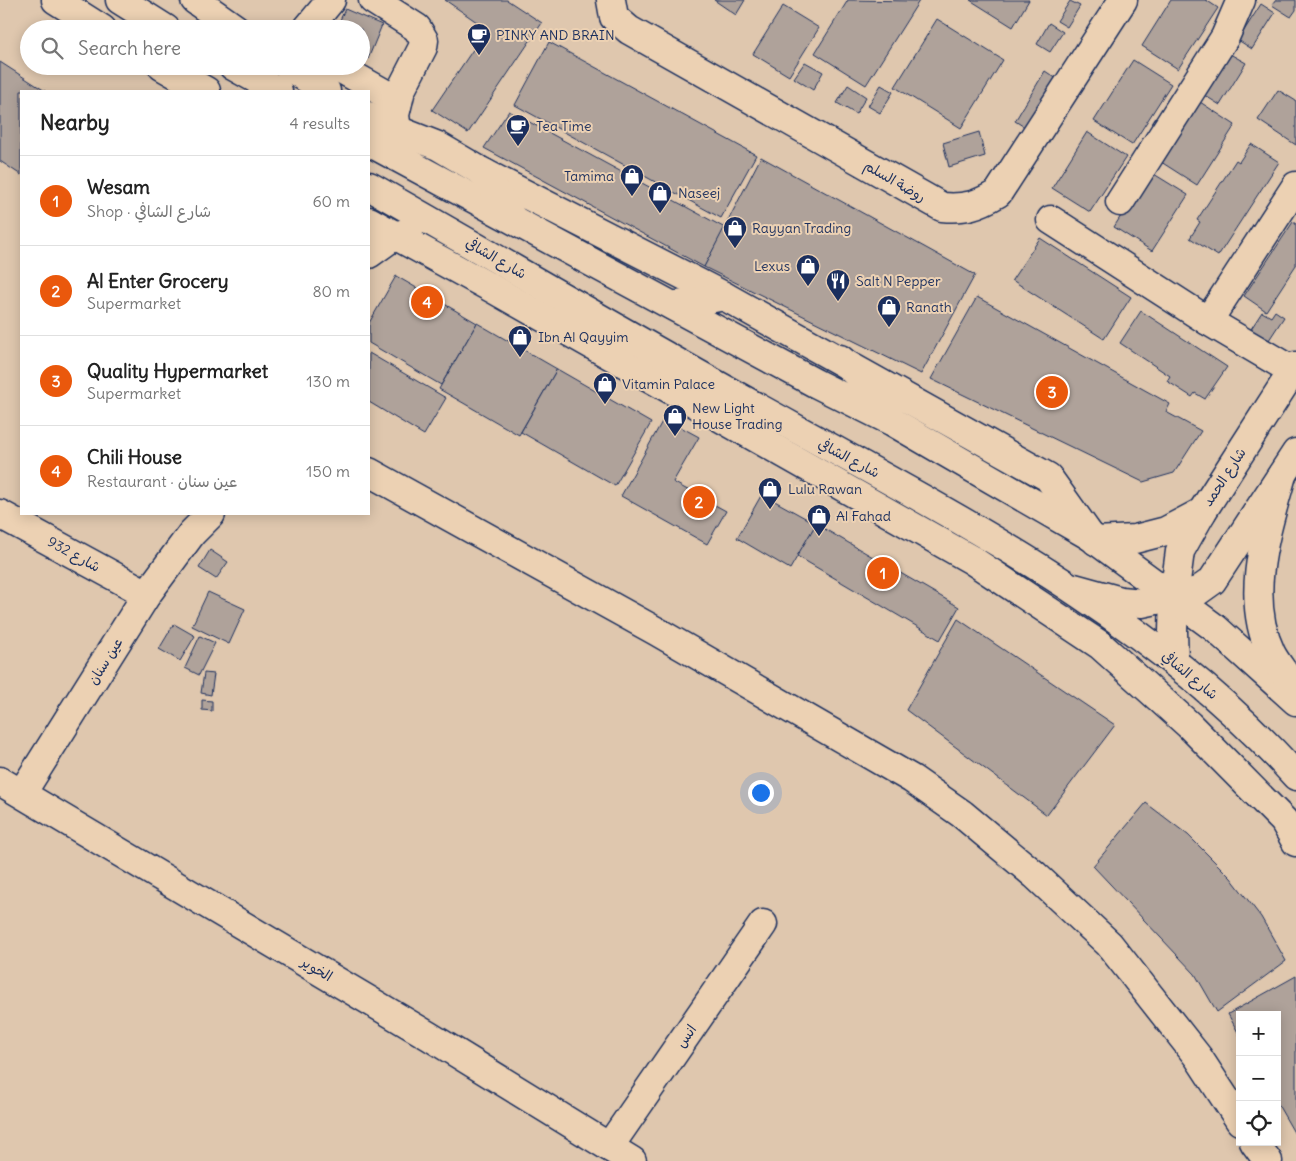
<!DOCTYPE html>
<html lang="en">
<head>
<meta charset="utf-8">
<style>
  :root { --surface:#fff; --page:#f2f2f2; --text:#222; --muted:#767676; --line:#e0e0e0; --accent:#ea580c }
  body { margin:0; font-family:Delius,"Playpen Sans Arabic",sans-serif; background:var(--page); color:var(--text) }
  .controls { position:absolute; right:15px; bottom:15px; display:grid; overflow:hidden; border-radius:0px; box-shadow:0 2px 12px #0003 }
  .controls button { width:45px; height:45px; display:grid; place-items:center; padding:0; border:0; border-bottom:1px solid var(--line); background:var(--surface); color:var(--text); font:25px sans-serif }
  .you { position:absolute; left:760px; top:792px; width:18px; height:18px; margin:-12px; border:4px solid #fff; border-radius:50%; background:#1a73e8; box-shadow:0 0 0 8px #1a73e833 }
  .badge { display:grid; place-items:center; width:32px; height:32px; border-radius:50%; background:var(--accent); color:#fff; font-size:16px; font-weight:700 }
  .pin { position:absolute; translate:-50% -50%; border:2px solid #fff; box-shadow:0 1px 5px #0006 }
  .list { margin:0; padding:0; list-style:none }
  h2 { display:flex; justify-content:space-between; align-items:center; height:65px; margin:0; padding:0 20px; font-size:21px }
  h2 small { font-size:16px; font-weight:400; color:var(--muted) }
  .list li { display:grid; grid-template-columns:32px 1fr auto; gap:15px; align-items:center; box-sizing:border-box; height:90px; padding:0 20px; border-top:1px solid var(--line) }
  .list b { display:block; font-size:19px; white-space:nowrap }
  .list p { margin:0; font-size:16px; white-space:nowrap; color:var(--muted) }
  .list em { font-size:16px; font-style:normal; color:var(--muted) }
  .icon { flex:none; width:28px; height:28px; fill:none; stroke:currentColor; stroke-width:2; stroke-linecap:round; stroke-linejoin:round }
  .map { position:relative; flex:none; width:1296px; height:1161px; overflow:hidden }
  .search { position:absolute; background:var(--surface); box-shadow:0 2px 12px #0003; left:20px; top:20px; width:350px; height:55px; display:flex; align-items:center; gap:12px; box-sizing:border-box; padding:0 18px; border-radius:28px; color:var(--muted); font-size:19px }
  .panel { position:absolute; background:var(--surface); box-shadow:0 2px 12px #0003; left:20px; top:90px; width:350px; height:425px; border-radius:0px }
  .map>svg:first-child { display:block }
  .building { fill:#afa29a; stroke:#1b2f5e }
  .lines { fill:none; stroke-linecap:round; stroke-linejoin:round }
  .minor-casing { stroke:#1b2f5e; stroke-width:31 }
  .major-casing { stroke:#1b2f5e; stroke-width:31 }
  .minor { stroke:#ecd1b3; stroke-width:28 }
  .major { stroke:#ecd1b3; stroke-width:28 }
  .labels { text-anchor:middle; stroke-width:4; stroke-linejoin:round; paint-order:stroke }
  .poi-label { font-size:14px; fill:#1b2f5e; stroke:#ecd1b3; text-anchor:start }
  .street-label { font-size:14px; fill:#1b2f5e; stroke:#ecd1b3 }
</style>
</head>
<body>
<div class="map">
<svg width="1296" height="1161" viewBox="0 0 1296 1161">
  <rect width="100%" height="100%" fill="#dfc7ae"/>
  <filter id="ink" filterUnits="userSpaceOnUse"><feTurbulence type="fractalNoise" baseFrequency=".02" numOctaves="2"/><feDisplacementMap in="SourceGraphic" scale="10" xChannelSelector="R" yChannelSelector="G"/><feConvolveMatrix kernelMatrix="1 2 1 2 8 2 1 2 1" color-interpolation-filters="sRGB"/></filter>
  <g filter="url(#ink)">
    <g class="building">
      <polygon points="445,0 507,0 542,23 468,133 432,110 487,29"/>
      <polygon points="714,0 745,0 736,15"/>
      <polygon points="848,0 919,1 866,85 815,53"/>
      <polygon points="970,0 1029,0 1013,27"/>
      <polygon points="1171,0 1206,0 1218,8 1178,69 1142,46"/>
      <polygon points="1276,0 1296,0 1296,10 1291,17 1272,5"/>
      <polygon points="1070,1 1080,6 1067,27 1057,21"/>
      <polygon points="1261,4 1275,13 1252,49 1238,40"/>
      <polygon points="783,6 819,28 789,76 753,54"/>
      <polygon points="345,9 382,25 368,59 361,56 361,29 336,29"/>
      <polygon points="937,19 1003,60 961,128 895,87"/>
      <polygon points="1049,23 1063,32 1050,52 1037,44"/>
      <polygon points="549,42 756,155 721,218 515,105"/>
      <polygon points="1230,54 1246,63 1220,105 1204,95"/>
      <polygon points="1133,60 1171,84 1132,145 1094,121"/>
      <polygon points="0,62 45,91 21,91 21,175 0,161"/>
      <polygon points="805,62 823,72 813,90 794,78"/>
      <polygon points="1045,71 1057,79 1026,128 1015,121"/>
      <polygon points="848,85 866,97 856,114 837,103"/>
      <polygon points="881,85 893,92 880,113 868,106"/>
      <polygon points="1278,90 1296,101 1296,145 1258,120"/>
      <polygon points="1197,100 1235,125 1197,185 1158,160"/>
      <polygon points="509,111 725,228 704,267 484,148"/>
      <polygon points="979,132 985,156 949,167 943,143"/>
      <polygon points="1087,132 1126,157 1090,212 1052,188"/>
      <polygon points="1251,144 1279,162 1218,256 1190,238 1200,222 1197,220 1236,160 1239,162"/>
      <polygon points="761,157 975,275 921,374 704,267"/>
      <polygon points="1149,171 1188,195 1152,251 1114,227"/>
      <polygon points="1293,222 1296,224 1296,265 1266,311 1244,296"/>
      <polygon points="1040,238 1131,297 1104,339 1012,280"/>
      <polygon points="396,276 477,323 441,385 369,343 369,323"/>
      <polygon points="977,297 1170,404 1166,412 1201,431 1174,473 1143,482 931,379"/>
      <polygon points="1141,311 1227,367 1205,399 1195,393 1192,397 1167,381 1170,376 1120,343"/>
      <polygon points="1275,311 1284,317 1267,343 1249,332 1262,312 1271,317"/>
      <polygon points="477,323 557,369 519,435 439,389"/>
      <polygon points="369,353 446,398 424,435 369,402"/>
      <polygon points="557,369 651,423 615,486 521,432"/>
      <polygon points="664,418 699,437 673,482 726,511 707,544 621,496"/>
      <polygon points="762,494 816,524 790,569 737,538"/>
      <polygon points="816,524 959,607 940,640 797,556"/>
      <polygon points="210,550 228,562 216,579 199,568"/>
      <polygon points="208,592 245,609 229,644 192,626"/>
      <polygon points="958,619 1115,725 1047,815 906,710"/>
      <polygon points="174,624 195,636 180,661 159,649"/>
      <polygon points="200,636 215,643 199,675 185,668"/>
      <polygon points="204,673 214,674 211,695 201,693"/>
      <polygon points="202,700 212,701 212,711 202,710"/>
      <polygon points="1146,803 1188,835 1231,878 1261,917 1286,961 1217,1012 1195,974 1093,866"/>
      <polygon points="1296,976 1296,1136 1277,1103 1277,1015 1240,1015 1240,1036 1228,1014"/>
    </g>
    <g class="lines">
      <g class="minor-casing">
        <g id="minor">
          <polyline points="195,0 236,29"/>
          <polyline points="373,0 417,28 424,40 423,47 401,90 395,115 397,130"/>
          <path d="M 611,0 L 614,17 L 629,30 L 942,207 C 965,209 978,205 998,193 L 1123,0"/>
          <polyline points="307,29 331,0"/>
          <polyline points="288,66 326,91"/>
          <polyline points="336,66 398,101"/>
          <polyline points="369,116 397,130 438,146 484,173 724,296 1048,477 1090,536"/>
          <polyline points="1120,202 1225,37 1241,0"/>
          <polyline points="1051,220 1208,321 1293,371"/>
          <polyline points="369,221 495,290 972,560 1100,645 1189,725 1284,821 1296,842"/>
          <polyline points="369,254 394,236 409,232"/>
          <polyline points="1208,321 1296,186"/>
          <polyline points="369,472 656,631 912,779 962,814 1035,875 1109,944 1198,1057 1240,1121"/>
          <polyline points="0,514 147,594"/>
          <polyline points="1074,588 1121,601 1142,603 1198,591 1212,581 1296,453"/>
          <polyline points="1174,661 1173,632 1174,596 1180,551 1202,512 1296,366"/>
          <polyline points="0,781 429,1036 632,1161"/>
          <polyline points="22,793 147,594 192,533 211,514"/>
          <polyline points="1254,1142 1268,1161"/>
          <polyline points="609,1147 763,924"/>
        </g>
      </g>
      <g class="major-casing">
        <g id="major">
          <polyline points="56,0 102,29"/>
          <polyline points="120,0 166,29"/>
          <polyline points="162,66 206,91"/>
          <polyline points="233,66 278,91"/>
          <polyline points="369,142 815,383 893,422 1090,536 1215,628 1296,701"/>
          <polyline points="484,173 512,218"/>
          <path d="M 369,186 C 510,266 650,349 793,427 C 972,526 1158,622 1296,776"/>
          <polyline points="673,306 724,296"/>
          <path d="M 840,359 C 862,377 878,397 892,421"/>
          <path d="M 1282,475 C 1266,532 1244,596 1271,653 C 1276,663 1284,672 1290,682"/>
          <polyline points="1096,541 1135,539 1166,531 1202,512"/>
        </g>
      </g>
      <use href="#minor" class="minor"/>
      <use href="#major" class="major"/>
    </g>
  </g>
  <defs>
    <g id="cafe-pin" transform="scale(1.25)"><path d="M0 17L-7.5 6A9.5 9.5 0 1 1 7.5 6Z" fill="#1b2f5e" stroke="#ecd1b3"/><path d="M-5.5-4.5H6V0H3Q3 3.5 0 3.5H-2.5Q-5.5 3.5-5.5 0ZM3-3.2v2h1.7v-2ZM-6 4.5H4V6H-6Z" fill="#fff"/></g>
    <g id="shop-pin" transform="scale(1.25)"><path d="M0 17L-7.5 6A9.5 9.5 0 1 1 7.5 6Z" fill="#1b2f5e" stroke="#ecd1b3"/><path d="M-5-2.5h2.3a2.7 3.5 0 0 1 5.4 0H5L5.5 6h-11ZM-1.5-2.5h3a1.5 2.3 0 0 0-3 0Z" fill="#fff"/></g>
    <g id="restaurant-pin" transform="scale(1.25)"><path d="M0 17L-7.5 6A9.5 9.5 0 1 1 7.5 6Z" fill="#1b2f5e" stroke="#ecd1b3"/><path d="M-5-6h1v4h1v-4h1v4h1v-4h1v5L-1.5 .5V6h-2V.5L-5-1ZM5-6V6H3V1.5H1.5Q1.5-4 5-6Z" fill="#fff"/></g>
  </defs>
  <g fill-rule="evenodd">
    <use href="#cafe-pin" x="479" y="35"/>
    <use href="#cafe-pin" x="518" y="126"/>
    <use href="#shop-pin" x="632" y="176"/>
    <use href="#shop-pin" x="660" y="193"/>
    <use href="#shop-pin" x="735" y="228"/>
    <use href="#shop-pin" x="808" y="266"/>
    <use href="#restaurant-pin" x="838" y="281"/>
    <use href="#shop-pin" x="889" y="307"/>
    <use href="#shop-pin" x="520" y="337"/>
    <use href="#shop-pin" x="605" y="384"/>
    <use href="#shop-pin" x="675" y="416"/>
    <use href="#shop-pin" x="770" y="489"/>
    <use href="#shop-pin" x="819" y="516"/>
  </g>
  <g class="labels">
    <g class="poi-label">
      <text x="496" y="40">PINKY AND BRAIN</text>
      <text x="536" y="131">Tea Time</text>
      <text x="614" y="181" text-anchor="end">Tamima</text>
      <text x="678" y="198">Naseej</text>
      <text x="752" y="233">Rayyan Trading</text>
      <text x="790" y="271" text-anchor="end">Lexus</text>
      <text x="856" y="286">Salt N Pepper</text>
      <text x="906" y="312">Ranath</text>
      <text x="538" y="342">Ibn Al Qayyim</text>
      <text x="622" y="389">Vitamin Palace</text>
      <text x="692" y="413">New Light<tspan x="692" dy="16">House Trading</tspan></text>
      <text x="788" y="494">Lulu Rawan</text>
      <text x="836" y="521">Al Fahad</text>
    </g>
    <g class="street-label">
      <text transform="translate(895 181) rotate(30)" y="5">روضة السلم</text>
      <text transform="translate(496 258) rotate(30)" y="5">شارع الشافي</text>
      <text transform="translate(849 458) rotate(28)" y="5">شارع الشافي</text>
      <text transform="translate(1224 477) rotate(-57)" y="5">شارع الحمد</text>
      <text transform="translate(74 554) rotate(29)" y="5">شارع 932</text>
      <text transform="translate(105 661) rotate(-58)" y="5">عين سنان</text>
      <text transform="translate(1190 675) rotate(39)" y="5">شارع الشافي</text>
      <text transform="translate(317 969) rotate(31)" y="5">الخوير</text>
      <text transform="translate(686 1036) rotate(-55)" y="5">انس</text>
    </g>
  </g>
</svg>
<div class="controls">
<button>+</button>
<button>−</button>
<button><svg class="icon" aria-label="locate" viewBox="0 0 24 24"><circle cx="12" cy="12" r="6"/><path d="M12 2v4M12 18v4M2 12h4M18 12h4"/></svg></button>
</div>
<div class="you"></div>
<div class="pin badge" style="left:883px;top:573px">1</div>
<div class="pin badge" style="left:699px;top:502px">2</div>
<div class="pin badge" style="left:1052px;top:392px">3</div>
<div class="pin badge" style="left:427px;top:302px">4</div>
<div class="search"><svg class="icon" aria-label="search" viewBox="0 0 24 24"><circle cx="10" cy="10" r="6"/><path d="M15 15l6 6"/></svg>Search here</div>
<section class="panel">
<h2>Nearby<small>4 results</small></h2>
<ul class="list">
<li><span class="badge">1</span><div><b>Wesam</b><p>Shop · شارع الشافي</p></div><em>60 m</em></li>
<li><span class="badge">2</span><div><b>Al Enter Grocery</b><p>Supermarket</p></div><em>80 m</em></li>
<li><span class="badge">3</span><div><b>Quality Hypermarket</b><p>Supermarket</p></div><em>130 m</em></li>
<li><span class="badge">4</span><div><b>Chili House</b><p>Restaurant · عين سنان</p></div><em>150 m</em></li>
</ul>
</section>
</div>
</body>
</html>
